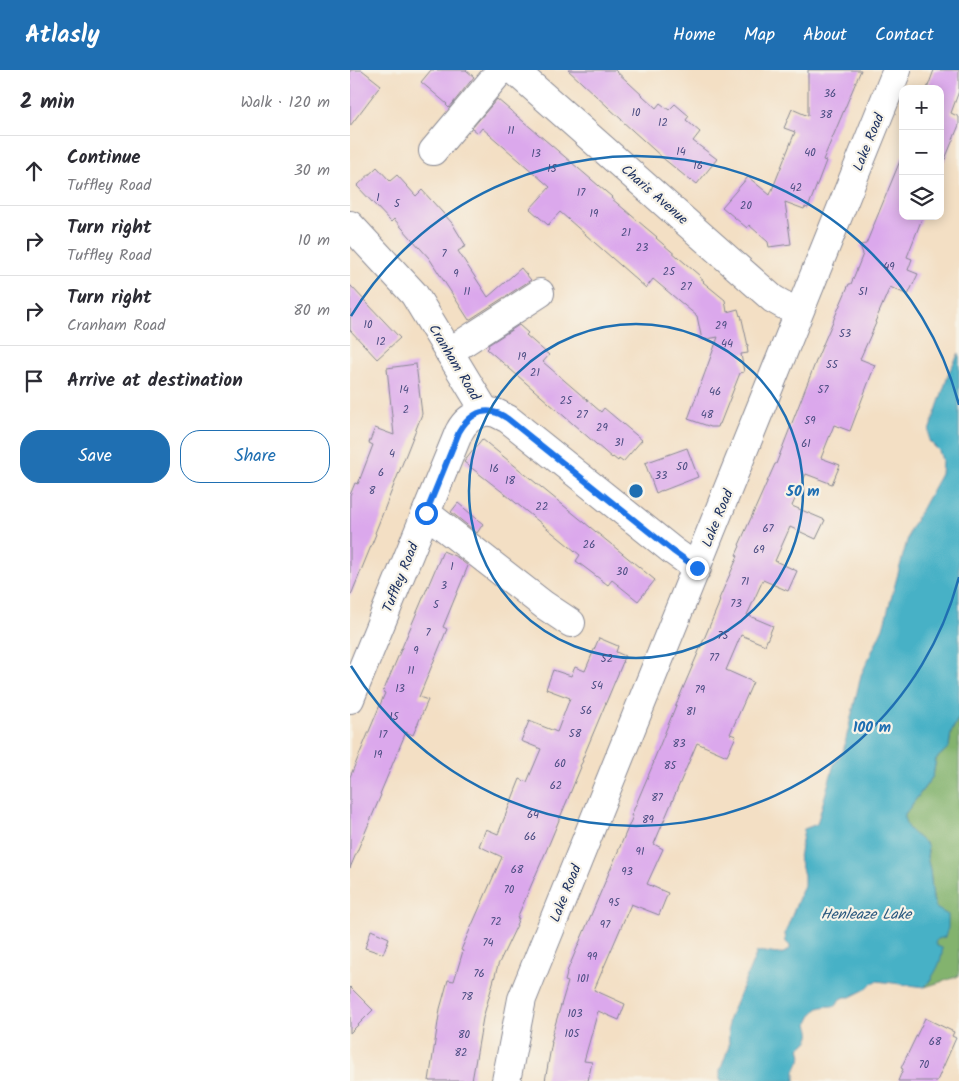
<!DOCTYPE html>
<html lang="en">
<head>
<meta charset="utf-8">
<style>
  :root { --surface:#fff; --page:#f7f7f7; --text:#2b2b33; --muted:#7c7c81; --line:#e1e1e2; --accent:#1f6fb2 }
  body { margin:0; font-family:Kalam,sans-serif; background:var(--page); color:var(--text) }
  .controls { position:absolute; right:15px; top:15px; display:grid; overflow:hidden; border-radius:10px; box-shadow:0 2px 12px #0003 }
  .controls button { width:45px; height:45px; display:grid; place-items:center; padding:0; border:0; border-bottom:1px solid var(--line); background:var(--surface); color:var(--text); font:25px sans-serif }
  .stop { position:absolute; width:15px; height:15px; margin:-11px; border:4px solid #1a73e8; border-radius:50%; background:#fff }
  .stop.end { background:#1a73e8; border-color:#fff; box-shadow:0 1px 5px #0008 }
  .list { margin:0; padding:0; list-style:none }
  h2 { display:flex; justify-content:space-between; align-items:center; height:65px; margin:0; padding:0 20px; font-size:21px }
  h2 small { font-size:16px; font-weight:400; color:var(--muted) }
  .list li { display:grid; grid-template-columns:32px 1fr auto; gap:15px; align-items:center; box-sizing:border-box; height:70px; padding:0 20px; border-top:1px solid var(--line) }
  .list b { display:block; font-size:19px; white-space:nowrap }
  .list p { margin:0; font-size:16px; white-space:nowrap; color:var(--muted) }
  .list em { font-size:16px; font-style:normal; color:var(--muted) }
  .actions { display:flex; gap:10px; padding:15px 20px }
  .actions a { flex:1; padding:11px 0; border:1px solid var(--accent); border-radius:20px; text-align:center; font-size:18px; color:var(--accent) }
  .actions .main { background:var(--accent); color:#fff }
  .icon { flex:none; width:28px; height:28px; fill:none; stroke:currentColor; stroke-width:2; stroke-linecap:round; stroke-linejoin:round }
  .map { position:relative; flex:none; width:609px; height:1011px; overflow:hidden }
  header { display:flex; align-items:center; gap:30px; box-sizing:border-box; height:70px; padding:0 25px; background:var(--accent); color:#fff }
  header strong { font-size:24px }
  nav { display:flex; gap:28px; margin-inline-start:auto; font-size:18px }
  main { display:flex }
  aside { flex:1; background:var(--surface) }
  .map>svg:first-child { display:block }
  .forest { fill:#83b36e; stroke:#4f7166 }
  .water { fill:#47b1c6; stroke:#317092 }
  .building { fill:#dba8ec }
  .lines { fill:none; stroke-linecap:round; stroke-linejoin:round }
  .minor-casing { stroke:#878791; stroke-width:30 }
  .minor { stroke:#fff; stroke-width:28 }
  .route { stroke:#1a73e8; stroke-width:6 }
  .ring { fill:none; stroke:#1f6fb2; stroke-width:2.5 }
  .labels { text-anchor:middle; stroke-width:4.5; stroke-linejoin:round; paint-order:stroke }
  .number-label { font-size:11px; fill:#4b4d82 }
  .street-label { font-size:14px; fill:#1b2f5e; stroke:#f7f3e8 }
  .water-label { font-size:15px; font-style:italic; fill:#28567d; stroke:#f7f3e8 }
  .centre { fill:#1f6fb2; stroke:#f7f3e8; stroke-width:2.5 }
  .ring-label { font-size:15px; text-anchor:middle; font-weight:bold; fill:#1f6fb2; stroke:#f7f3e8; stroke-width:4.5; stroke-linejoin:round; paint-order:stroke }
</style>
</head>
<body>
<header>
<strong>Atlasly</strong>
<nav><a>Home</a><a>Map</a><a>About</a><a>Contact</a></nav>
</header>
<main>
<aside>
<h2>2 min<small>Walk · 120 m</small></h2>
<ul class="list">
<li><svg class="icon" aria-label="ahead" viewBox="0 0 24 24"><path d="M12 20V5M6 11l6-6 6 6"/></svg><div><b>Continue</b><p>Tuffley Road</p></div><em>30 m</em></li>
<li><svg class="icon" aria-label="right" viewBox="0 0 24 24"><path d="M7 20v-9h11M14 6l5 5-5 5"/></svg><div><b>Turn right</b><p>Tuffley Road</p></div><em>10 m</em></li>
<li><svg class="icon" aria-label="right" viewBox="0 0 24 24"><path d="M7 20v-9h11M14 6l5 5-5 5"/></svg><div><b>Turn right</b><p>Cranham Road</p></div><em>80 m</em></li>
<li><svg class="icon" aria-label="arrive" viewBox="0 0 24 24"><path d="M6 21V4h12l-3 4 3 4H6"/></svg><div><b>Arrive at destination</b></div></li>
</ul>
<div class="actions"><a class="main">Save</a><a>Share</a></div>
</aside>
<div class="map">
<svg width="609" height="1011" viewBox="0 0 609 1011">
  <rect width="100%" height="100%" fill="#f7f3e8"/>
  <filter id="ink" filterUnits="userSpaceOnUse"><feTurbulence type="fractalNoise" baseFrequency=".02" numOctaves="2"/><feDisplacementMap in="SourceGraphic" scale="10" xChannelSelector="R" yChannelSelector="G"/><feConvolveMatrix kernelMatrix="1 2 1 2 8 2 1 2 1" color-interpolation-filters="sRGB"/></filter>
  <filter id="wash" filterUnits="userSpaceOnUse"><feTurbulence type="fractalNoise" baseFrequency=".0096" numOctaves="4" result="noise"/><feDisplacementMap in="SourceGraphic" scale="20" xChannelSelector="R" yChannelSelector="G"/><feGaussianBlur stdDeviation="1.12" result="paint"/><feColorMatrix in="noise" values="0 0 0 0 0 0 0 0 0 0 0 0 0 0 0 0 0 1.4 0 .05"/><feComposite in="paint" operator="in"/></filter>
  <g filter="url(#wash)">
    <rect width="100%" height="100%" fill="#f3dfc4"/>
    <polygon class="forest" points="609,647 609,906 575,917 582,908 586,876 585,872 588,869 586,838 583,829 580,800 577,787 578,780 555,756 554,751 555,744 583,706 586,689 599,677 601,663"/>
    <path class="water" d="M 609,283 L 609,647 L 601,662 L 599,677 L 586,689 L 583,706 L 555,744 C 553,761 567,764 577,775 L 578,780 L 577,787 L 580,800 L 583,829 L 586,838 L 598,845 L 598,858 L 595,867 L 588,869 L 585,872 L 587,876 L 592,878 C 594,890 582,908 575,917 L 527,911 L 521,914 L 518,918 L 500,927 L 495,927 L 489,930 L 486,936 C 468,936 466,937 458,953 C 458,956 460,958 460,961 C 462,969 455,974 450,978 L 452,986 L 445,1001 L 445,1011 L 370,1011 L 370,1001 L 379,976 L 378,951 L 407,882 C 419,880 429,889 440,879 L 440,876 L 436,872 L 435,863 L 454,815 L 454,805 L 449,788 L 454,759 L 467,754 L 484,694 L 493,682 L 511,605 L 533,558 L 560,460 L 591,404 L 592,390 L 589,381 L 579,371 L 579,361 L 600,300 Z"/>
    <g id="blocks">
      <g class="building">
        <polygon points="0,0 12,0 31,15 0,56"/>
        <polygon points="81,0 116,0 124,7 99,38 96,35 97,34 71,12"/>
        <polygon points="218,0 265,0 306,38 310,33 319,40 325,34 339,46 336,50 350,62 343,71 367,89 347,114 342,110 341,111 314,89 272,51 272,50"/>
        <polygon points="458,0 511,0 473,90 476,91 458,138 455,137 454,139 435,132 441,174 419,177 418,172 399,155 397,158 372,137 398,107 420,125 445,62 434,58 442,39 458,46"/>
        <polygon points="584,0 609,0 609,21 601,43 609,47 609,55 591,99 590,19 577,19"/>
        <polygon points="147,29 262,127 261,128 295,157 307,167 306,168 350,206 349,207 354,211 353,212 375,230 377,242 388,239 390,246 391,245 398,276 397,276 398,283 391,284 394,302 390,303 370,354 369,354 368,357 361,357 338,349 368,267 352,270 347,246 303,209 296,218 210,142 198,155 180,139 200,117 132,58 128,63 122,58"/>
        <polygon points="552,86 553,87 553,146 573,146 557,187 562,189 558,200 568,204 558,225 540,217 525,252 526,253 510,289 525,295 500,361 484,355 471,388 490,395 482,414 456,404 442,436 475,450 466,469 440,457 425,491 447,501 438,521 413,510 397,545 423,556 415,575 391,565 376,600 403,612 380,664 386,666 377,686 347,673 304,774 313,779 297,814 318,823 309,845 281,834 244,920 275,934 269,950 248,941 234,991 242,992 238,1011 195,1011 202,972 201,972 203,966 202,965 218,912 215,911 217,904 216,904 283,746 281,746 304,692 303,692 331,623 368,536 370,530 369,529 388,486 386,485 390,476 389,475 425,394 426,394 468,286 499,214 501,214 513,184 510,175 516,174"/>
        <polygon points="27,97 40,111 47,105 66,126 72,120 102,153 116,176 108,181 138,227 171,198 181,210 119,250 79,188 44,149 41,152 7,116"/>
        <polygon points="0,215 50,268 27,289 0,260"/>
        <polygon points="169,255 178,263 176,265 199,285 193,292 251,342 254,338 292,370 273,392 269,389 268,391 263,387 262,388 238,367 137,279 139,277 138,275"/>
        <polygon points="66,294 72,344 25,463 26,464 1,525 0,525 0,425 5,413 8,414 23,375 19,373 25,358 44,365 37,298"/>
        <polygon points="132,369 305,510 288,531 262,510 258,515 226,491 230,485 155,424 114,392"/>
        <polygon points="337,378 348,407 312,421 312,420 306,423 295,393"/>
        <polygon points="108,433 133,454 127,463 101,442"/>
        <polygon points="93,481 107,487 118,496 93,557 97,559 69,627 78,630 63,665 56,662 30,724 31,725 0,798 0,707 35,623 33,622"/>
        <polygon points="249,568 268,576 266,582 275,586 272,591 273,592 232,690 233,691 230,696 231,697 197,779 167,848 169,848 166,855 167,855 148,895 133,948 122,1011 79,1011 90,939 98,910 104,911 113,881 111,880 152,787 129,776 136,759 148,764 170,709 177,712 191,679 171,671 179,651 207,662 220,628 196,619 203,600 221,606 225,597 235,601"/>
        <polygon points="21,860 39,868 33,884 15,878"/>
        <polygon points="0,917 23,940 0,963"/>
        <polygon points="575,948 604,962 602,966 606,968 587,1011 548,1011 553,999 551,998"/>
      </g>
    </g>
  </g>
  <g filter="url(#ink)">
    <use href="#blocks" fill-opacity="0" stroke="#878791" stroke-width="1"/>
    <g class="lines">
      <g class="minor-casing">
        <g id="minor">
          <polyline points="164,0 423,229 448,243"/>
          <polyline points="83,81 151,0"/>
          <polyline points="0,155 64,224 135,341"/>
          <polyline points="99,282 190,223"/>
          <polyline points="135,341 146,343 158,349 323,481 347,498"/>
          <polyline points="76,443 194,535 221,553"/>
          <path d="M 0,629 L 109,362 C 116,349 122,347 135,341"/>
          <polyline points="156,1011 172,929 547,0"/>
        </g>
      </g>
      <use href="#minor" class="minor"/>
    </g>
  </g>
  <g class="lines" filter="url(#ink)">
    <path class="route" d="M 76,443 L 109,362 C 117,348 130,337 147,343 C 151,344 155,347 158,349 L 323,481 L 347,498"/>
  </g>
  <g class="ring">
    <circle cx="286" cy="421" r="167"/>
    <path d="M609 507A334 334 0 0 1 1 596M1 246A334 334 0 0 1 609 335"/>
  </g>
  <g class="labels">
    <g class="number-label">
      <text x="480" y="27">36</text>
      <text x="286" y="46">10</text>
      <text x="476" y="48">38</text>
      <text x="313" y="56">12</text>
      <text x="161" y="64">11</text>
      <text x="331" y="85">14</text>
      <text x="460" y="86">40</text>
      <text x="186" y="87">13</text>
      <text x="348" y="99">16</text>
      <text x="202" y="102">15</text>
      <text x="446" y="121">42</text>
      <text x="231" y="126">17</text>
      <text x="28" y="131">1</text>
      <text x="47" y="137">5</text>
      <text x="396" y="139">20</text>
      <text x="244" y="147">19</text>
      <text x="276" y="166">21</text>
      <text x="292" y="181">23</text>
      <text x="94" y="187">7</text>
      <text x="539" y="200">49</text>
      <text x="319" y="205">25</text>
      <text x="106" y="207">9</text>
      <text x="336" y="220">27</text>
      <text x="117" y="225">11</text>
      <text x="513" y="225">51</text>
      <text x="18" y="258">10</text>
      <text x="371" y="259">29</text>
      <text x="495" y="267">53</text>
      <text x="31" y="275">12</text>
      <text x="377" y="277">44</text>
      <text x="172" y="290">19</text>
      <text x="482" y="298">55</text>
      <text x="185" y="306">21</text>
      <text x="54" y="323">14</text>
      <text x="473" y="323">57</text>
      <text x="365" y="325">46</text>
      <text x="216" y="334">25</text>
      <text x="56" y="343">2</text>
      <text x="232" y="348">27</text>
      <text x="357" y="348">48</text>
      <text x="460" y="354">59</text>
      <text x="252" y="361">29</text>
      <text x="269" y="376">31</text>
      <text x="456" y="377">61</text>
      <text x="42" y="387">4</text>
      <text x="332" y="400">50</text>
      <text x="144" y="402">16</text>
      <text x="31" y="406">6</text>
      <text x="311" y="409">33</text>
      <text x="160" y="414">18</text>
      <text x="22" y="424">8</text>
      <text x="192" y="440">22</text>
      <text x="418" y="462">67</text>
      <text x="239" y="478">26</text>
      <text x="409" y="483">69</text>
      <text x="102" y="500">1</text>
      <text x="272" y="505">30</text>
      <text x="395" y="515">71</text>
      <text x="94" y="519">3</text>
      <text x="386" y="537">73</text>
      <text x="86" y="538">5</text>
      <text x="78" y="566">7</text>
      <text x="373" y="569">75</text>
      <text x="66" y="584">9</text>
      <text x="364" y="591">77</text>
      <text x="257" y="592">52</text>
      <text x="61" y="604">11</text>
      <text x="247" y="619">54</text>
      <text x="50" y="622">13</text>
      <text x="350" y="623">79</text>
      <text x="236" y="644">56</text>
      <text x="341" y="645">81</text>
      <text x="44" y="650">15</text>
      <text x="225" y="667">58</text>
      <text x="33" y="668">17</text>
      <text x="329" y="677">83</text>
      <text x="28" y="688">19</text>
      <text x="210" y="697">60</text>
      <text x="320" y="699">85</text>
      <text x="206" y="719">62</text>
      <text x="307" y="731">87</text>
      <text x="183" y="748">64</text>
      <text x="298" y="753">89</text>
      <text x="180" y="770">66</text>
      <text x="290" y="785">91</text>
      <text x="167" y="803">68</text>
      <text x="277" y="805">93</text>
      <text x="159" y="823">70</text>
      <text x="264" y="836">95</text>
      <text x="146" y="855">72</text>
      <text x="255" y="858">97</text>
      <text x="138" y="876">74</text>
      <text x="242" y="890">99</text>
      <text x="129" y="907">76</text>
      <text x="233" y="912">101</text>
      <text x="117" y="930">78</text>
      <text x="225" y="947">103</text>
      <text x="222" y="967">105</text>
      <text x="114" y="968">80</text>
      <text x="585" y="975">68</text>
      <text x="111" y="986">82</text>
      <text x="574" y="998">70</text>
    </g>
    <g class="street-label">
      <text transform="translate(518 72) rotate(-68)" y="5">Lake Road</text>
      <text transform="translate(305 124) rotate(41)" y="5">Charis Avenue</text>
      <text transform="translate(105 292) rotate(59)" y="5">Cranham Road</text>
      <text transform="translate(367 448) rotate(-68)" y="5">Lake Road</text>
      <text transform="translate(50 507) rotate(-68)" y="5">Tuffley Road</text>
      <text transform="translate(215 823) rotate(-68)" y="5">Lake Road</text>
    </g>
    <g class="water-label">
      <text x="516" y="849">Henleaze Lake</text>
    </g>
  </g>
  <circle cx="286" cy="421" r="8" class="centre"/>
  <g class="ring-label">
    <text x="453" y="426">50 m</text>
    <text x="522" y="662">100 m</text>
  </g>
</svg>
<div class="controls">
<button>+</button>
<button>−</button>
<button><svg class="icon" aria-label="layers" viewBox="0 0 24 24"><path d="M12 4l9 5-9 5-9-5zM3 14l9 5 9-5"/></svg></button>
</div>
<div class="stop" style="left:76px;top:443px"></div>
<div class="stop end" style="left:347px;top:498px"></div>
</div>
</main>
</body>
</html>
